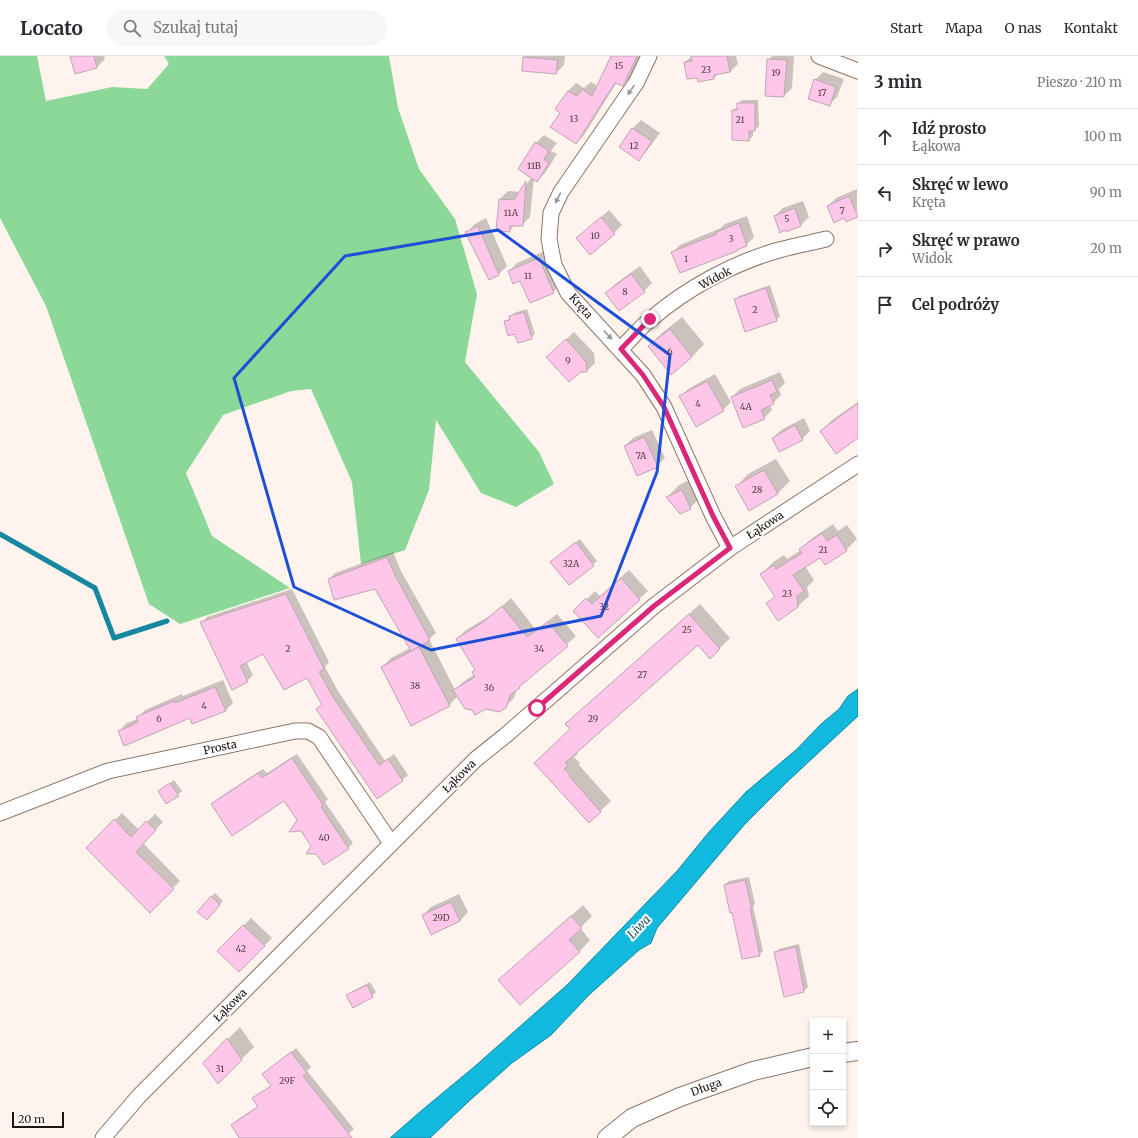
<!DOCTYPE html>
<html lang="pl">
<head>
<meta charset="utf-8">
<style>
  :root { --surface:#fff; --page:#f7f7f7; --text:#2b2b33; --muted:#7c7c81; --line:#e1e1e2 }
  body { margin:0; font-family:Merriweather,serif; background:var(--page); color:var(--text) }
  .controls { position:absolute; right:12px; bottom:12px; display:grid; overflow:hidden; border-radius:0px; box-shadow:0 2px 6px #0003 }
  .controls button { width:36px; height:36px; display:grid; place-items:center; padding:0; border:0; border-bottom:1px solid var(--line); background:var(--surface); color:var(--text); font:20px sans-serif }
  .scale { position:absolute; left:12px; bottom:10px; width:52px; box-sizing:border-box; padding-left:4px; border:2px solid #1e1510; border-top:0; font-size:11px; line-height:14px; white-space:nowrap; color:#1e1510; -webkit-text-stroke:3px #fff; paint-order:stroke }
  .stop { position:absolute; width:12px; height:12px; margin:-9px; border:3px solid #db2777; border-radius:50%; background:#fff }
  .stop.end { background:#db2777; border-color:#fff; box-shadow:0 1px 4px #0008 }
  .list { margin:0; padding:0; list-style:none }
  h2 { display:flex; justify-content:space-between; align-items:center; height:52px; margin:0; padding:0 16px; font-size:17px }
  h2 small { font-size:13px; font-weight:400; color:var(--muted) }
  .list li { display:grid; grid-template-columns:26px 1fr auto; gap:12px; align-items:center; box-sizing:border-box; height:56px; padding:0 16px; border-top:1px solid var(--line) }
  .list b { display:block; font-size:15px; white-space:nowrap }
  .list p { margin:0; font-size:13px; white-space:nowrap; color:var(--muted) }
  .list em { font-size:13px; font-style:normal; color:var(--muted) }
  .icon { flex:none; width:22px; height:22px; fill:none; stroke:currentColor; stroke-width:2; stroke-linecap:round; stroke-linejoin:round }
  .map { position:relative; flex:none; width:858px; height:1082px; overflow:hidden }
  header { display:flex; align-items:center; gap:24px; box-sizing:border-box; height:56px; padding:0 20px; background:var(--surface); border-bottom:1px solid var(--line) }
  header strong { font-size:19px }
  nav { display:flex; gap:22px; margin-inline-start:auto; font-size:14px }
  .search { width:280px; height:36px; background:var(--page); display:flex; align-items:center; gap:10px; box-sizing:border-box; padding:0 14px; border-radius:22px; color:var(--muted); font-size:15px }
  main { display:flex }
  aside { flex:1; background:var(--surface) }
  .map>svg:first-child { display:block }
  .green { fill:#8bd899 }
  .water { fill:#11b9de; stroke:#1588a0 }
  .shadow { fill:#0003 }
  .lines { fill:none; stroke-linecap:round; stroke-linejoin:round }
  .stream { stroke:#1588a0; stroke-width:5 }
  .building { fill:#fec6e8; stroke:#bfa5b4 }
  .minor-casing { stroke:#8d7567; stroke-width:17 }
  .tertiary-casing { stroke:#8d7567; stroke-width:20 }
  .minor { stroke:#fff; stroke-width:15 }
  .tertiary { stroke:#fff; stroke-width:18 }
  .oneway { fill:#9a9693 }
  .route { stroke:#db2777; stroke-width:5 }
  .marked { fill:none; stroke:#1d4ed8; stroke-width:3; stroke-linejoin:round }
  .labels { text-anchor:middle; stroke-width:4; stroke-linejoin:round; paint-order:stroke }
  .number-label { font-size:9px; fill:#564146 }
  .street-label { font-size:11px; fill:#1e1510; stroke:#fff }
  .water-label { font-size:12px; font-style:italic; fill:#205969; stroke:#fff }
</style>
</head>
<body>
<header>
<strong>Locato</strong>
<div class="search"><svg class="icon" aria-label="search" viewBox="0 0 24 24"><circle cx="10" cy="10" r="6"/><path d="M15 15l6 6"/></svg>Szukaj tutaj</div>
<nav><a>Start</a><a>Mapa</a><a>O nas</a><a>Kontakt</a></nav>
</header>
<main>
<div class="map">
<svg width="858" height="1082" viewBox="0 0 858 1082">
  <rect width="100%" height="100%" fill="#fef3ed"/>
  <polygon class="green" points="0,0 37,0 46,45 112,31 147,33 169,8 164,0 389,0 398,52 419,113 455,163 477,238 465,306 539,396 554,428 516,451 481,437 436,364 429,434 405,494 361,508 352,426 311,333 291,335 223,359 186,417 212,480 290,532 180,568 149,548 46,250 0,162"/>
  <polygon class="water" points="858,633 858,660 788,725 745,768 657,872 651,887 639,894 590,938 551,979 512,1007 468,1046 430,1082 390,1082 421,1055 474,1011 567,929 677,815 709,776 746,736 797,693 820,669 839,653 848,640"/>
  <g class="shadow">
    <polygon points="71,0 104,0 105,3 97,11"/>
    <polygon points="526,0 565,0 564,9 556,17 524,1"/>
    <polygon points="612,0 641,0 631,21 623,29 617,26 584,79 576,87 561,56 556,53 568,35 576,27 584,32 591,26 598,30"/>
    <polygon points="692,0 736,0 738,8 730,16 719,17 714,22 698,21 685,6"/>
    <polygon points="772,0 794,0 792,32 784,40 768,4"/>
    <polygon points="823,16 844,23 837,41 829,49 815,24"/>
    <polygon points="742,44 758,44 759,70 755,74 753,74 753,80 749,84 733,83 733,54 738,51 738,48"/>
    <polygon points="641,64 660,77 646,96 638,104 620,91 633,72"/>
    <polygon points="544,79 557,87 551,95 557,98 545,117 537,125 534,122 530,161 522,169 515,169 509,175 497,174 500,143 508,135 520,136 532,121 536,87"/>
    <polygon points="857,133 857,160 845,161 828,150 836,142"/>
    <polygon points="803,145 809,161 801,169 786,175 775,160 783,152"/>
    <polygon points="609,154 622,169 614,177 578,182"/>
    <polygon points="747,160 754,181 746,189 740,191 737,194 672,197 680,189 721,172 725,168"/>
    <polygon points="486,162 507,210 499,218 489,223 467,176 475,168"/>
    <polygon points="547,194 561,228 553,236 521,224 509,215 517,207"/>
    <polygon points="640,210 652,227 644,235 607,237 614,229"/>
    <polygon points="770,229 780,260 777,264 735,244 739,240"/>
    <polygon points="527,253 535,278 531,282 515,277 505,266 510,262 514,257"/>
    <polygon points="682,261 704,288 692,301 671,317 649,290 661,278"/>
    <polygon points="574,276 594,297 595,307 587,315 580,315 556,293"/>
    <polygon points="780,316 785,327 779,333 781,339 773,347 770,349 772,354 764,362 732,341 740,333"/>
    <polygon points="715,318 731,346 723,354 680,341 688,333"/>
    <polygon points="858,346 858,381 821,375 832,364"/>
    <polygon points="804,362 810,375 802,383 773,382 781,374"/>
    <polygon points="652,374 665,402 657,410 625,390 633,382"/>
    <polygon points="776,403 790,425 778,437 736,431 748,418"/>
    <polygon points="694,422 702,440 690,452 667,441 679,429"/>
    <polygon points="833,468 838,475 847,469 857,483 846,494 821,501 805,510 814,524 807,531 809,540 798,550 768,547 776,539 762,518 772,507 784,499 787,503 801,494 800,493 811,483"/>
    <polygon points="580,483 597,505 569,528 555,502"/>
    <polygon points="393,496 401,515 436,577 429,583 455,634 463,626 475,618 476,614 457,583 466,574 493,558 511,542 536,574 557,558 576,580 517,633 514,642 505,651 473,653 458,640 449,649 382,611 391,602 410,592 376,531 329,524 335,517"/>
    <polygon points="629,514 648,535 598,581 575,555 595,535 600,540"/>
    <polygon points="292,533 329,606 325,611 338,635 385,705 394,698 408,719 402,724 377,741 317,653 323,648 307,620 263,597 246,605 253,619 247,625 201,567 207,561"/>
    <polygon points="700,548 730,582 719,593 698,588 576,696 578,698 574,701 580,707 579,709 611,745 589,766 535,707 571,673 577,658"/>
    <polygon points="223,624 233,647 225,655 119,675 127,667 138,663 137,662 145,654 182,638 183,640"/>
    <polygon points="297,698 328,743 325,746 353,787 348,792 312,790 298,764 285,743 212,748 217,743 263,713 267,717"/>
    <polygon points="174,724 182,735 167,747 159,735"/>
    <polygon points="122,757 139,774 155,758 163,766 143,787 180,825 150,855 87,792"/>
    <polygon points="749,821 755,848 753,850 763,895 759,899 733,855 725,829 729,825"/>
    <polygon points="215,837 223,845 211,859 211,841"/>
    <polygon points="459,838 468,856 460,865 423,859 431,851"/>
    <polygon points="583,849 592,860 580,872 590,884 579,896 499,924"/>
    <polygon points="251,862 272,882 239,915 219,895"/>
    <polygon points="799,888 808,931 804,935 785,939 776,897 779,893"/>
    <polygon points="370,926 376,936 372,940 348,940 351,936"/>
    <polygon points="240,971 254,991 218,1026 204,1007"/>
    <polygon points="296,992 311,1011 307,1015 354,1073 344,1082 246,1082 232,1069 237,1064 258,1050 253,1042 272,1029 264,1018"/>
  </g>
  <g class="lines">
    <polyline class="stream" points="0,478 95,532 114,582 167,565"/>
  </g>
  <g class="building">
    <polygon points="70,0 94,0 97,12 75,18"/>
    <polygon points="611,0 637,0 623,30 615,27 576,88 550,71 560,57 555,53 568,35 577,40 582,33 592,40"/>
    <polygon points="691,0 727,0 730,16 714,19 714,23 698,26 697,22 687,23 684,6 692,5"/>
    <polygon points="523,1 558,4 556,18 522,15"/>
    <polygon points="767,3 787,4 784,41 765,40"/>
    <polygon points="814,23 836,31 830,50 808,43"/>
    <polygon points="737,47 755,47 755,75 749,75 749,85 732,84 732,54 737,54"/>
    <polygon points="632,72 652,85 639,105 619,91"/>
    <polygon points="535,86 549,95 544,103 549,107 537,126 518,113"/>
    <polygon points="526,125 523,170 510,170 510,176 496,175 499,143 514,144"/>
    <polygon points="849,140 858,161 846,166 844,162 834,167 827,150"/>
    <polygon points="795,152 801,170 786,176 785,174 780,177 774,160"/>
    <polygon points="601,161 615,178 590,199 576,182"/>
    <polygon points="739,167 747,190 737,194 737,195 680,217 671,196 717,178 716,176"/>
    <polygon points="478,170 499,219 489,224 465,176"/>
    <polygon points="539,202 554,237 530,247 520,225 513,228 508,215"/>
    <polygon points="631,218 645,236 619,255 605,237"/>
    <polygon points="766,232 777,265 745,276 734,243"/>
    <polygon points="524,256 532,283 518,287 514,278 508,280 504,265 510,264 509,260"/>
    <polygon points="670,273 692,301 671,319 648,290"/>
    <polygon points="566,283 586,306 587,316 581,316 569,326 546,301"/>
    <polygon points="772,324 777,336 770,339 774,348 761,354 765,363 743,372 731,341"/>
    <polygon points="707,325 724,355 696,371 679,340"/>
    <polygon points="858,347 858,382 836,398 820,375"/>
    <polygon points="795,369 803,384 779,396 772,382"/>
    <polygon points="644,381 658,411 637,420 624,390"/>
    <polygon points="764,414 778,438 749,455 735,430"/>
    <polygon points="682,434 691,453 680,458 666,441"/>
    <polygon points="822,477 827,485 837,479 847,495 825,509 820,502 793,519 804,535 797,540 798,551 778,565 766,547 775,541 760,518 774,509 776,513 802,497 799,493"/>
    <polygon points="576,486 594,510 569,529 550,506"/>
    <polygon points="387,501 396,521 430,584 411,595 375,533 334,544 328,523"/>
    <polygon points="621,522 640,544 598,582 573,555 586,542 592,548"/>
    <polygon points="286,538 324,613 319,616 333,641 379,709 388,703 403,725 377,743 316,653 322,649 307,622 284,634 263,598 240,610 248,626 232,634 200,566"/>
    <polygon points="502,550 527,581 548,566 568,590 519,631 520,632 510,639 506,652 499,656 486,653 475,659 472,654 465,653 453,634 475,621 472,616 475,614 456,583 483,566"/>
    <polygon points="689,558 720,593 710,603 698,589 565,707 568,709 564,713 570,718 569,720 601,756 589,767 534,707 570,673 565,668"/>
    <polygon points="419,591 450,650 411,670 381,611"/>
    <polygon points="215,631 226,655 192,668 190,662 124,690 118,675 133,669 133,668 138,666 136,661 174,645 175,647"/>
    <polygon points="292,702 323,749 321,751 349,793 324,809 316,798 306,798 311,790 301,775 289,776 297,764 284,745 232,780 211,748 258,717 262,722"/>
    <polygon points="170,727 179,740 166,748 158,735"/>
    <polygon points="114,763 131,781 146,765 156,774 136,796 174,833 150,857 86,792"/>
    <polygon points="745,824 752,853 750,853 760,900 742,903 732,856 730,857 724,829"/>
    <polygon points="211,840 220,849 207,864 197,856"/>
    <polygon points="451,846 460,865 431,879 422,859"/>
    <polygon points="571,860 582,872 569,884 580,896 520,949 498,924"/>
    <polygon points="243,869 265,890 239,916 217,895"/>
    <polygon points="796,891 804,936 784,941 774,896"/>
    <polygon points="367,929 373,941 353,952 346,939"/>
    <polygon points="227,982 242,1004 218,1028 203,1007"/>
    <polygon points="291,996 307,1017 303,1020 352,1082 239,1082 231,1069 258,1051 252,1042 271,1030 262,1018"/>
  </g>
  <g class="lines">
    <g class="minor-casing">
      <g id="minor">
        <polyline points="649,0 636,27 561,136 551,157 549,183 554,209 568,237 643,319 664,351 713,460 730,492"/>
        <polyline points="819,0 858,15"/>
        <path d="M 621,293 C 631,283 640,271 651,263 C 687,232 733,207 779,194 C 794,190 810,187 826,183"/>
        <polyline points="0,757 108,715 295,675 308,675 319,681 391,787"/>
        <polyline points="103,1082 139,1040 476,703 506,679 654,550 730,492 858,408"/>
      </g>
    </g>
    <g class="tertiary-casing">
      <g id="tertiary">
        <polyline points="843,997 858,995"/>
        <polyline points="607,1082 632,1062 680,1041 753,1015 813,1001"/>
      </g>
    </g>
    <use href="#minor" class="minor"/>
    <use href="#tertiary" class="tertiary"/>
  </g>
  <defs><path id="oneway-solid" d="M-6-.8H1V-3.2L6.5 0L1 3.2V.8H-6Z"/></defs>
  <g class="oneway">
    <use href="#oneway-solid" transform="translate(631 34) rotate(124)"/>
    <use href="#oneway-solid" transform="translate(558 142) rotate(116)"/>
    <use href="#oneway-solid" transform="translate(608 279) rotate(47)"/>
  </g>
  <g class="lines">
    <polyline class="route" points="537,652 654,550 730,492 713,460 664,351 643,319 621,293 650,263"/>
  </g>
  <path class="marked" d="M 498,174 L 670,299 L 657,416 L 601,560 L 431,594 L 294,531 L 234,322 L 345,200 Z"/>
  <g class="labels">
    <g class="number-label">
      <text x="619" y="13">15</text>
      <text x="706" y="17">23</text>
      <text x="776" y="20">19</text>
      <text x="822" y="40">17</text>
      <text x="574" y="66">13</text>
      <text x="740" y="67">21</text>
      <text x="634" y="93">12</text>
      <text x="534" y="113">11B</text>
      <text x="842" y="158">7</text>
      <text x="511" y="160">11A</text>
      <text x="787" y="166">5</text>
      <text x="595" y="183">10</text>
      <text x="731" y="186">3</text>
      <text x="686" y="206">1</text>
      <text x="528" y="223">11</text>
      <text x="625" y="239">8</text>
      <text x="755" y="257">2</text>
      <text x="670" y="299">6</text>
      <text x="568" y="308">9</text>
      <text x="698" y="351">4</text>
      <text x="746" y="354">4A</text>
      <text x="641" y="403">7A</text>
      <text x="757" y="437">28</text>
      <text x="823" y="497">21</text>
      <text x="571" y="511">32A</text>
      <text x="787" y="541">23</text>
      <text x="604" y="554">32</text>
      <text x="687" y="577">25</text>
      <text x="288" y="596">2</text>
      <text x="539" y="596">34</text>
      <text x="642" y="622">27</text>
      <text x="415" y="633">38</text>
      <text x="489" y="635">36</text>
      <text x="204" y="653">4</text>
      <text x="159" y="666">6</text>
      <text x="593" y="666">29</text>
      <text x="324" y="785">40</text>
      <text x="441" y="865">29D</text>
      <text x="241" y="896">42</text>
      <text x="220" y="1016">31</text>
      <text x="287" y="1028">29F</text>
    </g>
    <g class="street-label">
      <text transform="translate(715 222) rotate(-28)" y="4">Widok</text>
      <text transform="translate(581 250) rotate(48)" y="4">Kręta</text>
      <text transform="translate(765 469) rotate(-33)" y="4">Łąkowa</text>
      <text transform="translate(220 691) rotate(-12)" y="4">Prosta</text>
      <text transform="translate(459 720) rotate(-45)" y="4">Łąkowa</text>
      <text transform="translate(230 949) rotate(-45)" y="4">Łąkowa</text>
      <text transform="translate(706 1031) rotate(-20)" y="4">Długa</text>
    </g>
    <g class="water-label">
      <text transform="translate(639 871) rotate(-47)" y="4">Liwa</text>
    </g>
  </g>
</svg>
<div class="controls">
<button>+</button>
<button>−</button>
<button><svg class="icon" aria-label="locate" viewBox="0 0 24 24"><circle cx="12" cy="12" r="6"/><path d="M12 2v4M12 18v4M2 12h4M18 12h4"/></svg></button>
</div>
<div class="scale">20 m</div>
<div class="stop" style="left:537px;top:652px"></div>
<div class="stop end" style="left:650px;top:263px"></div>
</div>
<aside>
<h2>3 min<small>Pieszo · 210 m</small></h2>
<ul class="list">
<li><svg class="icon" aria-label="ahead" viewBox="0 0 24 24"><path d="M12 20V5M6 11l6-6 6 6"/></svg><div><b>Idź prosto</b><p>Łąkowa</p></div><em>100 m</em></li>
<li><svg class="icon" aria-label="left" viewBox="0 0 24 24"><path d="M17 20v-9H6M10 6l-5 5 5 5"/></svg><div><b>Skręć w lewo</b><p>Kręta</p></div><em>90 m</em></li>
<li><svg class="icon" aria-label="right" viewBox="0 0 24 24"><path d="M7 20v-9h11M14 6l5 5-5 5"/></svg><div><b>Skręć w prawo</b><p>Widok</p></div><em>20 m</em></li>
<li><svg class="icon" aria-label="arrive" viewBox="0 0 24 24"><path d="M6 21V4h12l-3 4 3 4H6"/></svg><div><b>Cel podróży</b></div></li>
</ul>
</aside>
</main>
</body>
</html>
